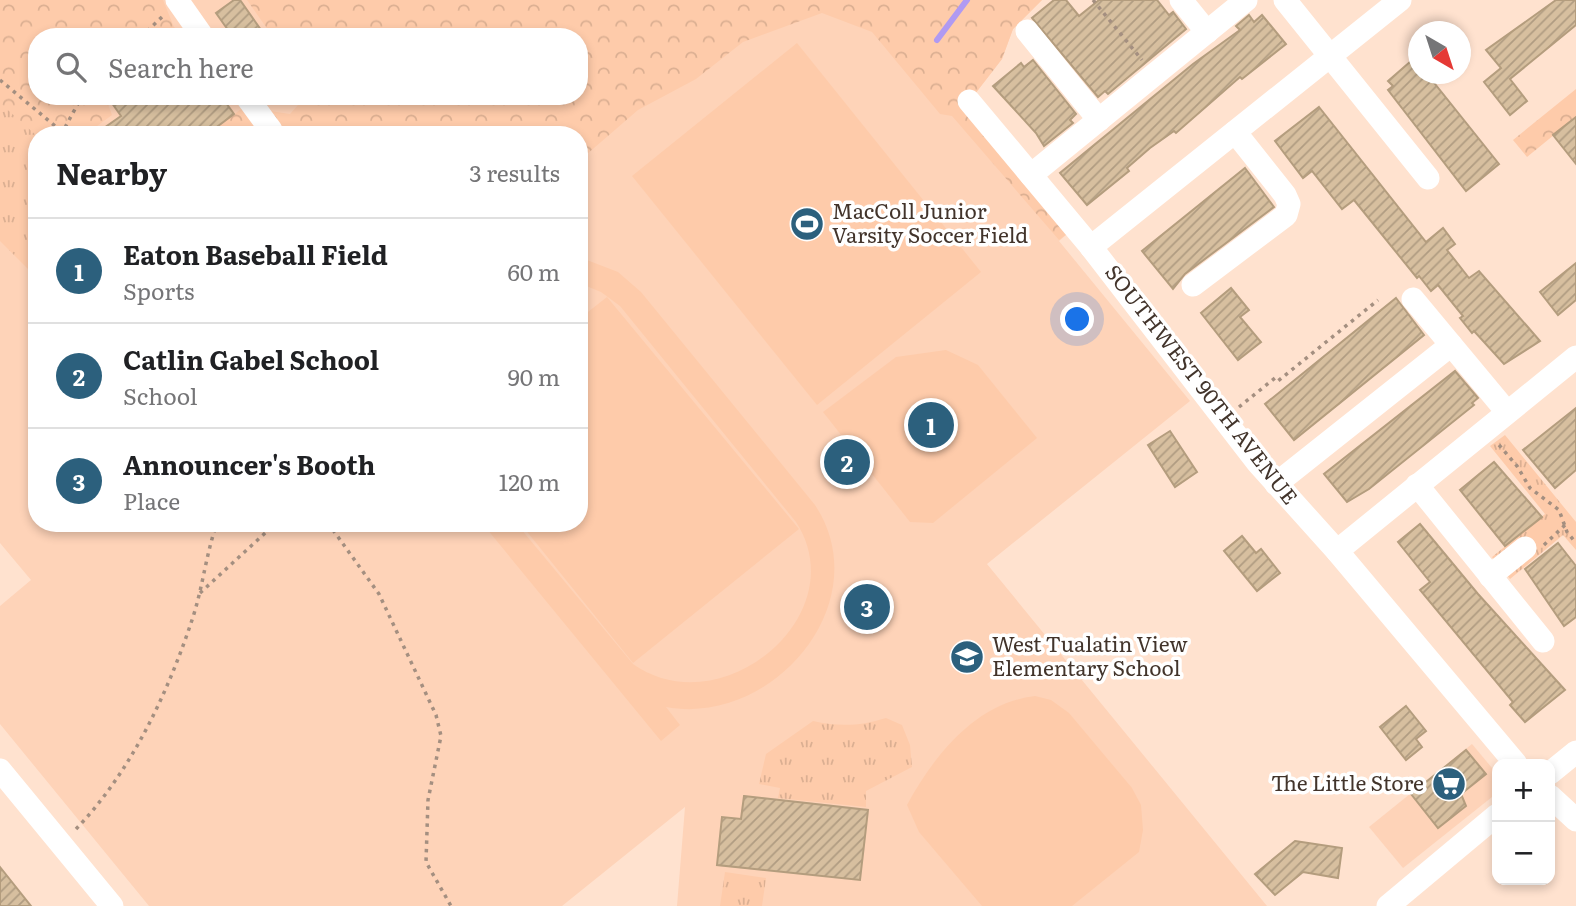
<!DOCTYPE html>
<html lang="en">
<head>
<meta charset="utf-8">
<style>
  :root { --surface:#fff; --page:#f2f2f2; --text:#202124; --muted:#757577; --line:#e0e0e0; --accent:#2c607d }
  body { margin:0; font-family:Literata,serif; background:var(--page); color:var(--text) }
  .controls { position:absolute; right:21px; bottom:21px; display:grid; overflow:hidden; border-radius:14px; box-shadow:0 4px 10px #0003 }
  .controls button { width:63px; height:63px; display:grid; place-items:center; padding:0; border:0; border-bottom:2px solid var(--line); background:var(--surface); color:var(--text); font:35px sans-serif }
  .compass { position:absolute; left:1408px; top:21px; width:63px; height:63px; border-radius:50%; background:var(--surface); box-shadow:0 4px 10px #0003; rotate:141deg }
  .you { position:absolute; left:1078px; top:320px; width:24px; height:24px; margin:-18px; border:5px solid #fff; border-radius:50%; background:#1a73e8; box-shadow:0 0 0 10px #1a73e833 }
  .badge { display:grid; place-items:center; width:46px; height:46px; border-radius:50%; background:var(--accent); color:#fff; font-size:23px; font-weight:700 }
  .pin { position:absolute; translate:-50% -50%; border:4px solid #fff; box-shadow:0 2px 7px #0006 }
  .list { margin:0; padding:0; list-style:none }
  h2 { display:flex; justify-content:space-between; align-items:center; height:91px; margin:0; padding:0 28px; font-size:30px }
  h2 small { font-size:23px; font-weight:400; color:var(--muted) }
  .list li { display:grid; grid-template-columns:46px 1fr auto; gap:21px; align-items:center; box-sizing:border-box; height:105px; padding:0 28px; border-top:2px solid var(--line) }
  .list b { display:block; font-size:26px; white-space:nowrap }
  .list p { margin:0; font-size:23px; white-space:nowrap; color:var(--muted) }
  .list em { font-size:23px; font-style:normal; color:var(--muted) }
  .icon { flex:none; width:38px; height:38px; fill:none; stroke:currentColor; stroke-width:2; stroke-linecap:round; stroke-linejoin:round }
  .map { position:relative; flex:none; width:1576px; height:906px; overflow:hidden }
  .search { position:absolute; background:var(--surface); box-shadow:0 4px 10px #0003; left:28px; top:28px; width:560px; height:77px; display:flex; align-items:center; gap:18px; box-sizing:border-box; padding:0 24px; border-radius:28px; color:var(--muted); font-size:26px }
  .panel { position:absolute; background:var(--surface); box-shadow:0 4px 10px #0003; left:28px; top:126px; width:560px; height:406px; border-radius:28px }
  .map>svg:first-child { display:block }
  .built { fill:#fed3b8; fill-rule:evenodd }
  .grass { fill:url(#grass-tufts) }
  .forest { fill:url(#forest-crowns) }
  .garden { fill:#fecbaa }
  .lines { fill:none; stroke-linecap:round; stroke-linejoin:round }
  .stream { stroke:#b09af2; stroke-width:6 }
  .building { fill:url(#building-hatch); stroke:#b49d7e; stroke-width:2 }
  .path { stroke:#a48f80; stroke-width:3.5; stroke-dasharray:3.5 5; stroke-linecap:butt }
  .minor { stroke:#fff; stroke-width:23 }
  .labels { text-anchor:middle; stroke-width:7; stroke-linejoin:round; paint-order:stroke }
  .poi-label { font-size:21px; fill:#42342b; stroke:#fff; text-anchor:start }
  .street-label { font-size:21px; fill:#42342b; stroke:#fff }
</style>
</head>
<body>
<div class="map">
<svg width="1576" height="906" viewBox="0 0 1576 906">
  <defs>
    <pattern id="grass-tufts" width="24" height="20" patternUnits="userSpaceOnUse" patternTransform="scale(1.75)"><rect width="24" height="20" fill="#fecbaa"/><path d="M3 7l-1-3M5 7V3M7 7l1-3M15 17l-1-3M17 17v-4M19 17l1-3" fill="none" stroke="#dbaf92"/></pattern>
    <pattern id="forest-crowns" width="20" height="18" patternUnits="userSpaceOnUse" patternTransform="scale(1.75)"><rect width="20" height="18" fill="#fecbaa"/><path d="M2 6a3 3 0 1 1 6 0M12 15a3 3 0 1 1 6 0" fill="none" stroke="#dbaf92"/></pattern>
    <pattern id="building-hatch" width="6" height="6" patternUnits="userSpaceOnUse" patternTransform="scale(1.75)"><rect width="6" height="6" fill="#d7bf9f"/><path d="M-1 1l2-2M0 6l6-6M5 7l2-2" fill="none" stroke="#b09c82"/></pattern>
  </defs>
  <rect width="100%" height="100%" fill="#ffe2cf"/>
  <g class="built">
    <path d="M 0,0 L 1042,0 L 1013,29 L 1002,59 L 968,103 L 1072,230 L 1059,241 L 1190,401 L 987,564 L 1267,906 L 677,906 L 685,807 L 562,906 L 149,906 L 0,724 L 0,606 L 31,580 L 0,543 ZM 37,37 L 579,37 L 579,96 L 37,96 ZM 37,135 L 579,135 L 579,523 L 37,523 Z"/>
    <polygon points="1472,744 1497,774 1497,793 1403,868 1369,827"/>
  </g>
  <g class="grass">
    <polygon points="0,86 37,135 37,278 0,241"/>
    <polygon points="1505,435 1576,522 1576,550 1563,535 1510,579 1492,557 1545,514 1490,446"/>
    <path d="M 886,718 L 902,725 L 910,745 L 912,767 L 866,791 L 866,807 L 778,798 L 780,788 L 759,784 L 766,754 L 813,721 C 840,727 860,726 886,718 Z"/>
    <polygon points="725,872 766,878 762,906 720,906"/>
  </g>
  <g class="forest">
    <polygon points="0,0 163,0 174,27 186,37 37,37 37,96 105,96 112,115 85,135 37,136 0,103"/>
    <polygon points="247,0 1042,0 1013,29 1002,59 968,103 1072,230 1059,240 952,116 940,114 872,32 822,13 743,42 696,79 638,110 579,161 579,135 206,135 244,107 290,114 306,96 579,96 579,37 273,37"/>
    <polygon points="1576,89 1576,117 1527,157 1513,140"/>
  </g>
  <g class="garden">
    <polygon points="797,43 981,272 817,405 632,176"/>
    <path d="M 579,257 L 618,272 L 641,292 L 815,505 C 879,602 773,727 666,707 L 680,725 L 661,741 L 482,523 L 516,523 L 633,664 C 722,727 856,614 796,522 L 620,306 L 601,292 L 579,283 Z"/>
    <polygon points="607,297 799,529 633,663 520,523 579,523 579,319"/>
    <polygon points="946,350 978,365 1037,438 933,523 910,522 823,412 896,357"/>
    <path d="M 1035,696 L 1051,700 L 1069,713 L 1132,788 L 1141,805 L 1143,830 L 1139,852 L 1072,906 L 982,906 L 919,832 L 907,805 C 934,755 976,703 1035,696 Z"/>
  </g>
  <g class="lines">
    <polyline class="stream" points="937,40 967,0"/>
  </g>
  <g class="building">
    <polygon points="234,0 240,0 266,37 233,37 216,13"/>
    <polygon points="1054,0 1066,0 1079,16 1099,0 1157,0 1169,15 1173,12 1186,29 1108,94 1105,91 1098,97 1032,18"/>
    <polygon points="1556,0 1576,0 1576,25 1510,79 1527,101 1510,115 1484,82 1501,68 1486,50"/>
    <polygon points="1249,15 1254,22 1262,15 1286,44 1242,79 1240,77 1176,133 1174,131 1150,148 1127,168 1129,171 1087,205 1060,173 1193,64 1240,30 1236,26"/>
    <polygon points="1418,55 1418,74 1427,74 1499,164 1466,191 1388,90 1393,86 1388,81"/>
    <polygon points="1033,60 1076,114 1070,120 1073,123 1044,146 1036,133 993,86 1021,63 1024,67"/>
    <polygon points="107,96 221,96 234,114 206,135 94,135 121,116"/>
    <polygon points="1319,107 1426,242 1443,228 1455,244 1447,250 1469,278 1479,271 1540,341 1504,364 1474,331 1472,333 1460,318 1463,316 1438,285 1431,291 1419,276 1417,278 1354,200 1342,209 1312,171 1303,178 1275,141"/>
    <polygon points="1576,117 1576,164 1553,135"/>
    <polygon points="1245,168 1274,207 1185,274 1173,289 1142,251"/>
    <polygon points="1576,263 1576,300 1558,315 1540,292"/>
    <polygon points="1231,288 1249,310 1240,317 1261,342 1238,360 1201,313"/>
    <polygon points="1396,298 1424,335 1294,440 1265,404"/>
    <polygon points="1455,371 1478,398 1472,403 1474,405 1369,489 1347,502 1324,474"/>
    <polygon points="1576,408 1576,470 1555,488 1523,450"/>
    <polygon points="1170,431 1197,472 1175,487 1148,445"/>
    <polygon points="1494,462 1542,517 1505,546 1460,490"/>
    <polygon points="1420,524 1478,594 1565,690 1525,722 1510,705 1513,702 1420,590 1430,582 1398,542"/>
    <polygon points="1242,536 1256,553 1261,549 1280,573 1257,591 1224,551"/>
    <polygon points="1558,543 1576,566 1576,617 1564,626 1525,569"/>
    <polygon points="1406,706 1426,731 1416,739 1422,747 1406,760 1380,727"/>
    <polygon points="1466,750 1486,774 1461,794 1466,806 1438,828 1411,794"/>
    <polygon points="744,796 868,810 860,880 717,865 722,817 741,819"/>
    <polygon points="1295,841 1342,848 1338,878 1303,872 1275,895 1255,874"/>
    <polygon points="0,867 31,906 0,906"/>
  </g>
  <g class="lines">
    <g class="path">
      <polyline points="1093,0 1142,60"/>
      <polyline points="141,37 164,15"/>
      <polyline points="0,80 61,131"/>
      <polyline points="61,135 82,96"/>
      <polyline points="1239,407 1275,378 1278,381 1378,300"/>
      <polyline points="1499,445 1517,466 1530,488 1559,510 1567,532 1576,543"/>
      <polyline points="328,523 379,594 436,715 441,736 428,800 426,862 451,906"/>
      <polyline points="1544,545 1565,525"/>
      <polyline points="200,593 276,523"/>
      <path d="M 76,829 C 131,772 168,693 193,617 C 203,586 206,554 217,523"/>
    </g>
    <g class="minor">
      <polyline points="177,0 203,37"/>
      <polyline points="1181,0 1207,32"/>
      <polyline points="1285,0 1428,178"/>
      <polyline points="1027,31 1099,120"/>
      <polyline points="246,96 271,130"/>
      <polyline points="969,101 1091,247 1257,462 1337,551 1516,764"/>
      <polyline points="1031,175 1246,0"/>
      <polyline points="1091,247 1400,0"/>
      <polyline points="1193,285 1286,215 1289,204 1285,195 1235,132"/>
      <polyline points="1413,299 1507,412"/>
      <polyline points="1276,484 1451,345"/>
      <polyline points="1417,485 1543,641"/>
      <polyline points="1337,551 1576,357"/>
      <polyline points="1490,576 1525,548"/>
      <polyline points="0,770 112,906"/>
      <polyline points="1550,773 1576,752"/>
      <polyline points="1550,796 1576,820"/>
      <polyline points="1388,906 1497,815"/>
    </g>
  </g>
  <defs>
    <g id="stadium-disc" transform="scale(1.75)"><circle r="9.5" fill="#2c607d" stroke="#fff"/><path d="M0-5a6.5 5 0 1 0 0 10a6.5 5 0 1 0 0-10ZM-3.5-1.8h7v3.6h-7Z" fill="#fff"/></g>
    <g id="school-disc" transform="scale(1.75)"><circle r="9.5" fill="#2c607d" stroke="#fff"/><path d="M0-5L7-2L0 1L-7-2ZM-4 1L0 2.5L4 1V4Q0 6-4 4Z" fill="#fff"/></g>
    <g id="supermarket-disc" transform="scale(1.75)"><circle r="9.5" fill="#2c607d" stroke="#fff"/><path d="M-6-5.5h2.5l.6 2H6L4.5 2H-2.5L-4.4-4H-6ZM-1.5 3.2a1.3 1.3 0 1 0 .1 0ZM3 3.2a1.3 1.3 0 1 0 .1 0Z" fill="#fff"/></g>
  </defs>
  <g fill-rule="evenodd">
    <use href="#stadium-disc" x="807" y="224"/>
    <use href="#school-disc" x="967" y="657"/>
    <use href="#supermarket-disc" x="1449" y="784"/>
  </g>
  <g class="labels">
    <g class="poi-label">
      <text x="832" y="219">MacColl Junior<tspan x="832" dy="24">Varsity Soccer Field</tspan></text>
      <text x="992" y="652">West Tualatin View<tspan x="992" dy="24">Elementary School</tspan></text>
      <text x="1424" y="791" text-anchor="end">The Little Store</text>
    </g>
    <g class="street-label">
      <text transform="translate(1201 385) rotate(52)" y="7">SOUTHWEST 90TH AVENUE</text>
    </g>
  </g>
</svg>
<div class="controls">
<button>+</button>
<button>−</button>
</div>
<svg class="compass" viewBox="-18 -18 36 36"><path d="M0-13l5 13h-10z" fill="#e53935"/><path d="M0 13l5-13h-10z" fill="#757577"/></svg>
<div class="you"></div>
<div class="pin badge" style="left:931px;top:425px">1</div>
<div class="pin badge" style="left:847px;top:462px">2</div>
<div class="pin badge" style="left:867px;top:607px">3</div>
<div class="search"><svg class="icon" aria-label="search" viewBox="0 0 24 24"><circle cx="10" cy="10" r="6"/><path d="M15 15l6 6"/></svg>Search here</div>
<section class="panel">
<h2>Nearby<small>3 results</small></h2>
<ul class="list">
<li><span class="badge">1</span><div><b>Eaton Baseball Field</b><p>Sports</p></div><em>60 m</em></li>
<li><span class="badge">2</span><div><b>Catlin Gabel School</b><p>School</p></div><em>90 m</em></li>
<li><span class="badge">3</span><div><b>Announcer's Booth</b><p>Place</p></div><em>120 m</em></li>
</ul>
</section>
</div>
</body>
</html>
